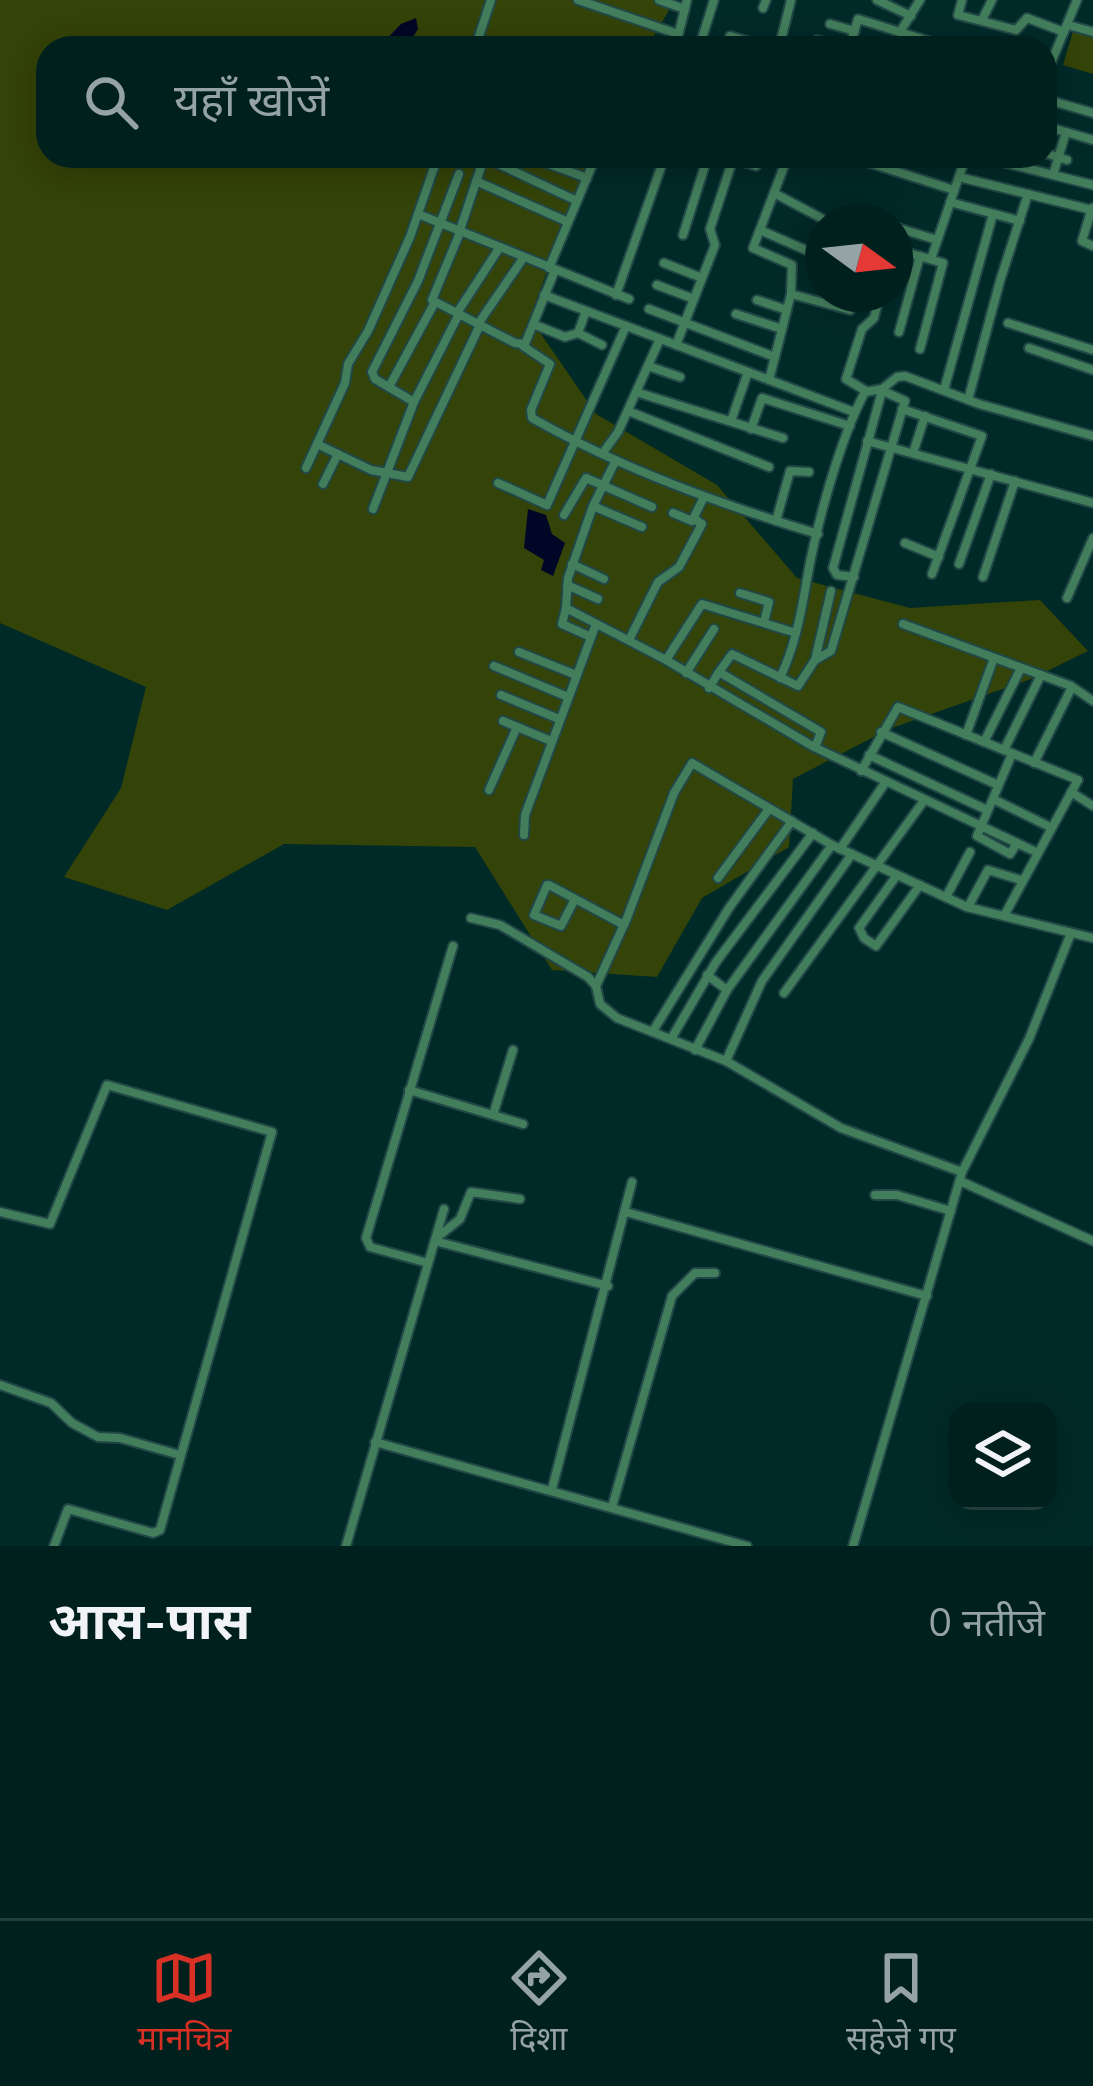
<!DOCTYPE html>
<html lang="hi">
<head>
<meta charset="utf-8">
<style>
  :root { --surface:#00201e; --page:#0e2d2b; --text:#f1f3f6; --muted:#95a3a4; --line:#223e3c; --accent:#d93025 }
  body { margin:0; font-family:Mulish,"Noto Sans Devanagari",sans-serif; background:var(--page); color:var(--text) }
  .controls { position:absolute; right:36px; bottom:36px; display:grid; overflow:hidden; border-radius:24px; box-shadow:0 6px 30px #0003 }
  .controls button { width:108px; height:108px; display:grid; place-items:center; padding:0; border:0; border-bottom:3px solid var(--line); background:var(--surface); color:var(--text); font:60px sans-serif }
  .compass { position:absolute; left:805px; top:204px; width:108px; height:108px; border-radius:50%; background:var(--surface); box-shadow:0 6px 30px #0003; rotate:105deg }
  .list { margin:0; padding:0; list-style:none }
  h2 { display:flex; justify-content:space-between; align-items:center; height:156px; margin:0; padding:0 48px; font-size:51px }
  h2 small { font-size:39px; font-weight:400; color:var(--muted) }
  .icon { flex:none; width:66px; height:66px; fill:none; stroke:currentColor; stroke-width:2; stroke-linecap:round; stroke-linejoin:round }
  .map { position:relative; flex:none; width:1093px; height:1546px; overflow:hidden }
  .search { position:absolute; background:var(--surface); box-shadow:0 6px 30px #0003; left:36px; right:36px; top:36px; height:132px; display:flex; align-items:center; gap:30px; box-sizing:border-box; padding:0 42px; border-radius:36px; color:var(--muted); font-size:45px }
  .sheet { height:372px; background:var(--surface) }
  nav { display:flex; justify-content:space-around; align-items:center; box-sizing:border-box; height:168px; border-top:3px solid var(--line); background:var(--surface); font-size:33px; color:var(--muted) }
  nav a { display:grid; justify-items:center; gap:6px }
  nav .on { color:var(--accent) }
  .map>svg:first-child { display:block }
  .green { fill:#344307 }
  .water { fill:#000626 }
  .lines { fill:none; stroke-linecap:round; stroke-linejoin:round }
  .minor-casing { stroke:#214846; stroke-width:12 }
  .minor { stroke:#437e5c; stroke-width:8 }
</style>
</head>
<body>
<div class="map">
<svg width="1093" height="1546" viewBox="0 0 1093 1546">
  <rect width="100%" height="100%" fill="#002a28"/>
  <g class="green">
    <polygon points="0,0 675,0 647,48 48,48 48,156 589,156 530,318 596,414 717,485 797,578 910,608 1040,600 1088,651 1031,679 889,729 793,779 789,847 702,898 657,977 552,970 475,847 284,844 167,910 64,877 121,788 146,687 0,623"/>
    <polygon points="1074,28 1093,34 1093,74 1063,65"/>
  </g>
  <g class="water">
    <polygon points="416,18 418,29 406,48 378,48 401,24"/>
    <polygon points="528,509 546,515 552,534 565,543 553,576 541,570 544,560 524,548"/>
  </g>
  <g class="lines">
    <g class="minor-casing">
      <g id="minor">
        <polyline points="578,0 678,34"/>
        <polyline points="659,0 685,9"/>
        <polyline points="877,0 911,16"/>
        <polyline points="962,0 958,15 1016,30 1027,18 1064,32"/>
        <polyline points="763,8 766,0"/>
        <polyline points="982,20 992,0"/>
        <polyline points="830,24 855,31"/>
        <polyline points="1068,25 1093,32"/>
        <polyline points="900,32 920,0"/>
        <polyline points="730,36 771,48"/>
        <polyline points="817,40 843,48"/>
        <polyline points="851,43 869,48"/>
        <polyline points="475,48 491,0"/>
        <polyline points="675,48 687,0"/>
        <polyline points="699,48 714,0"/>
        <polyline points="779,48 791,0"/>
        <polyline points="849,48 858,19 935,43"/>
        <polyline points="1048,70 1077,0"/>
        <polyline points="1045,99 1093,113"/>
        <polyline points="1045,126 1093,140"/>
        <polyline points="1045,153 1067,160"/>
        <polyline points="463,156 490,160 577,201"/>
        <polyline points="527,156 587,178"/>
        <polyline points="725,156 756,166 762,156"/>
        <polyline points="788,156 753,248 792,265 791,294"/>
        <polyline points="848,156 954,190"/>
        <polyline points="978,156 1093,185"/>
        <polyline points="1053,175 1066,132"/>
        <polyline points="959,177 1092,210"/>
        <polyline points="476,181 568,222"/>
        <polyline points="774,193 821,218"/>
        <polyline points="950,202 1020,221"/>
        <polyline points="1092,208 1082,241 1093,246"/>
        <polyline points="418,214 629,299"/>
        <polyline points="842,222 846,214 879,222"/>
        <polyline points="895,227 937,240"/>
        <polyline points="460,230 484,158"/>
        <polyline points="461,230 432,300 515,343 525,344 555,270"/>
        <polyline points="760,230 808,251"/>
        <polyline points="683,235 708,156"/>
        <polyline points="895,249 943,263 920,349"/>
        <polyline points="931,259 966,156"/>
        <polyline points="664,263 702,278"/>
        <polyline points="549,268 596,156"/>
        <polyline points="657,285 694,299"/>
        <polyline points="544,295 854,412"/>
        <polyline points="616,295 665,156"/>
        <polyline points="757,300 787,310"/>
        <polyline points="649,309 775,357"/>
        <polyline points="586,311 578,333 602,345"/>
        <polyline points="457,313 500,247"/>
        <polyline points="736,314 782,329"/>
        <polyline points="1008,323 1093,350"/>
        <polyline points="478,324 524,257"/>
        <polyline points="533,324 565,337 578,333"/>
        <polyline points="899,332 920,256"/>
        <polyline points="676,345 715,245 710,229 734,156"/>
        <path d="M 523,346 L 550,364 L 531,410 L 532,418 C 622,469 720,504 818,534"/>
        <polyline points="1029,348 1093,370"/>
        <polyline points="648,366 680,377"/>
        <polyline points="769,380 791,294 850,310 858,294"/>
        <polyline points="390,385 435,302"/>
        <polyline points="944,390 993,214"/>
        <polyline points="866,391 846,379 862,329 874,318 880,294"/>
        <polyline points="636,392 783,438"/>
        <polyline points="968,400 1000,281 1028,194"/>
        <polyline points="414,402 459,314"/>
        <polyline points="902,409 982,436 932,574"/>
        <polyline points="628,411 769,467"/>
        <polyline points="731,421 748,372"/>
        <polyline points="751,429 762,398 850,426"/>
        <polyline points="867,441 1093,503"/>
        <polyline points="317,444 371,470 408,477 480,325"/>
        <polyline points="913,453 925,416"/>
        <polyline points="602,454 618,432 660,339"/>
        <polyline points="616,460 593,506 568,578 566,608 666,660"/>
        <polyline points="306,468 345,383 348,364 368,331 410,237 438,156"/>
        <polyline points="498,483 547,505 626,326"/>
        <polyline points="323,484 338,454"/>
        <polyline points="593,506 642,527"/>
        <polyline points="373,509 414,402 375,379 372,372 418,281 459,174"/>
        <polyline points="673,513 692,521 704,497"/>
        <polyline points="564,515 586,478 652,507"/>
        <polyline points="776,521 790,471 809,472"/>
        <polyline points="905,543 939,557"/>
        <polyline points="572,564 604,579"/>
        <polyline points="959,564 991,474"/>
        <polyline points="854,577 837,575 833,568 882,391"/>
        <polyline points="983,577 1015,481"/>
        <polyline points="567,585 598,599"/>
        <polyline points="740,593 769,602 764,622"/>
        <polyline points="1067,598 1093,538"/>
        <polyline points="566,608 562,624 591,637"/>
        <polyline points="903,624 1071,686 1093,701"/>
        <polyline points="796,633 702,604 666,660 814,747 1036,852"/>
        <polyline points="629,640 658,582 679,567 702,524 694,519"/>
        <polyline points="519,652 576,675"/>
        <polyline points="815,660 831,591"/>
        <polyline points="494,666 568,697"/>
        <polyline points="719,672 732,654 798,686 815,660 831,651 905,401 883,391"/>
        <polyline points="686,673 714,629"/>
        <path d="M 780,678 C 795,646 801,614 807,579 C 816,527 840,438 865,392 L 882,389 L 897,377 L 905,376 L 979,404 L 1093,436"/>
        <polyline points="709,688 719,672 821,732 815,747"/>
        <polyline points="501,695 559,719"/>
        <polyline points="503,721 551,741"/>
        <polyline points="881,732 998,785"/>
        <polyline points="966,735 994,658"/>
        <polyline points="984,742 1021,668"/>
        <polyline points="1004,750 1041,675"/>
        <polyline points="1012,754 977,836 1010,854 1017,843"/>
        <polyline points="869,755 987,810"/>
        <polyline points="1034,763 1072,687"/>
        <polyline points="861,771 898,707 1078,780 1004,916"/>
        <polyline points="489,790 517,727"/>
        <polyline points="1071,792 1093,806"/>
        <polyline points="993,799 1050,827"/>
        <polyline points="524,835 525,815 596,624"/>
        <polyline points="840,849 885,783"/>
        <polyline points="897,875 859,928 864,938 876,946 920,885"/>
        <polyline points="718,878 769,809"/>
        <polyline points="946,897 970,852"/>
        <polyline points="575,899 561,926 534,915 547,885 549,885 624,925"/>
        <polyline points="968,907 988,870 1021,880"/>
        <polyline points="471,918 500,925 588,977 596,986 600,1004 617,1018 726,1061 841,1128 962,1172"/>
        <polyline points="707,975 727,990"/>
        <polyline points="596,986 627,918 674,793 692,763 832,845 967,907 1093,938"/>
        <polyline points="784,993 923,802"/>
        <polyline points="653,1031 729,908 792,821"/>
        <polyline points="671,1039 716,962 813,833"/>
        <polyline points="695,1050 727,990 832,845"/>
        <polyline points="726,1061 762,981 852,854"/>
        <polyline points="409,1090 523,1124"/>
        <polyline points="493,1115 513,1050"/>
        <polyline points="960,1181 1093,1241"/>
        <polyline points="875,1195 897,1195 951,1211"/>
        <polyline points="0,1212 50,1224 107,1085 272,1132 160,1530 153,1533 68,1509 54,1546"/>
        <polyline points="626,1212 927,1296"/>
        <polyline points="439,1236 460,1219 471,1192 520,1199"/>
        <polyline points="435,1241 608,1286"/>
        <polyline points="428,1263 370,1247 366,1238 453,946"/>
        <polyline points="0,1385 51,1403 72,1423 98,1437 120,1438 180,1455"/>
        <polyline points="375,1442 747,1546"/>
        <polyline points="552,1489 632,1182"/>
        <polyline points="612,1507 672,1296 695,1273 715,1273"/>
        <polyline points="346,1546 444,1209"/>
        <polyline points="853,1546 962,1172 1029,1039 1071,933"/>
      </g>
    </g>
    <use href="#minor" class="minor"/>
  </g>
</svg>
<div class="controls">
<button><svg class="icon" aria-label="layers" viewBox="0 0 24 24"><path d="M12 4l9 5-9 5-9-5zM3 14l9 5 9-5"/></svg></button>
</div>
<svg class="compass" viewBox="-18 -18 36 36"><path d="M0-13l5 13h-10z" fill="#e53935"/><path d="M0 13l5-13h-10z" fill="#95a3a4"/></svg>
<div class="search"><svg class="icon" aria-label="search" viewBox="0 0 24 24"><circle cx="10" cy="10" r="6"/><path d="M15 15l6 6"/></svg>यहाँ खोजें</div>
</div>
<section class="sheet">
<h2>आस-पास<small>0 नतीजे</small></h2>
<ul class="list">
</ul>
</section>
<nav>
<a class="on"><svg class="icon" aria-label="map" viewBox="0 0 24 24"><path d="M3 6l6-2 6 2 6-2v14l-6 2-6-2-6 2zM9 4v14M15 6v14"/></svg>मानचित्र</a>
<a><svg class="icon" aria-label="directions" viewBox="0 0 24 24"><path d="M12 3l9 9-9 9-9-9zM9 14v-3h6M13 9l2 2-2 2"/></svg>दिशा</a>
<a><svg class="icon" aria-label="saved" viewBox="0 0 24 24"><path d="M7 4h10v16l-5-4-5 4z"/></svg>सहेजे गए</a>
</nav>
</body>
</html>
